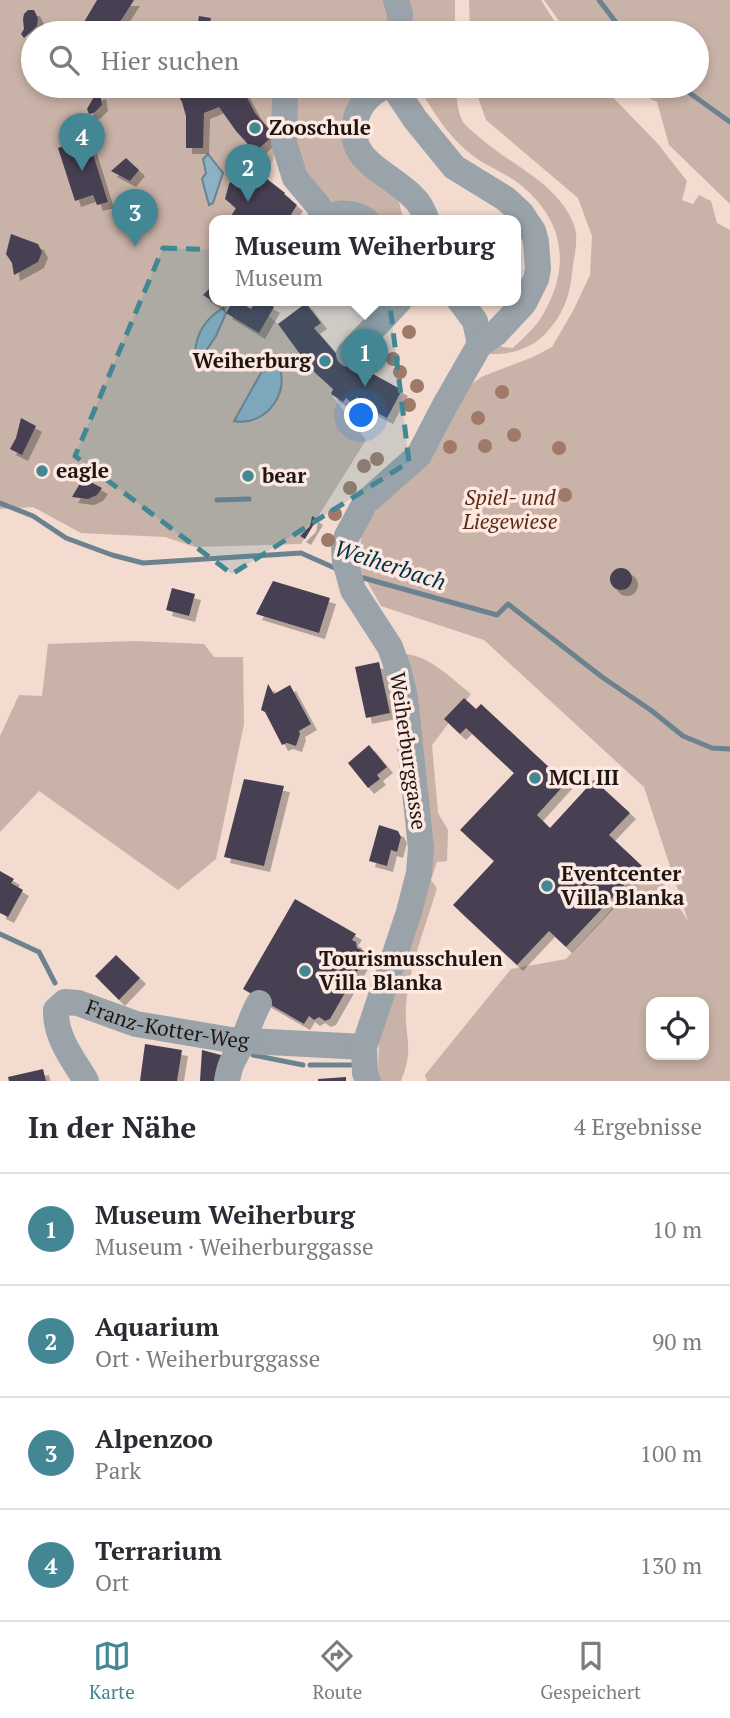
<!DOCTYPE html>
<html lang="de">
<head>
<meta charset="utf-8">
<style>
  :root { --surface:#fff; --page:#f2f2f3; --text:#2b2b33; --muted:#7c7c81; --line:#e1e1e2; --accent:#438795 }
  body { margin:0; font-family:"PT Serif",serif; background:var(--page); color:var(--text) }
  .controls { position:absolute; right:21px; bottom:21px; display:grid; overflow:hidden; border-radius:14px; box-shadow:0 4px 10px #0003 }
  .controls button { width:63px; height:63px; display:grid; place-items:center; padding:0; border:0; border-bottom:2px solid var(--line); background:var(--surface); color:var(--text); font:35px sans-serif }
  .you { position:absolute; left:362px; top:416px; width:24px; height:24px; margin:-18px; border:5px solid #fff; border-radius:50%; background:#1a73e8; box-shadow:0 0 0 10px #1a73e833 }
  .badge { display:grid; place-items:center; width:46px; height:46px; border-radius:50%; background:var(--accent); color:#fff; font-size:23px; font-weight:700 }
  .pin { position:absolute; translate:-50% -58px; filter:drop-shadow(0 2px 4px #0008) }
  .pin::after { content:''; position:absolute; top:37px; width:24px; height:21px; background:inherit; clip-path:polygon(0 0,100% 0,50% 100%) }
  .popup { position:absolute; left:209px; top:215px; width:312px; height:91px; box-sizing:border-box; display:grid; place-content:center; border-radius:14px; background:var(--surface); filter:drop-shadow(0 2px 5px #0005); font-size:23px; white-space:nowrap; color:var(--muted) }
  .popup b { font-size:26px; color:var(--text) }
  .popup::after { content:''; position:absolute; left:50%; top:100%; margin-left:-14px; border:14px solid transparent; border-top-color:var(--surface) }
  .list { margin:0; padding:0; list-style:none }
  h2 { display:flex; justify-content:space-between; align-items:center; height:91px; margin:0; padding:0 28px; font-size:30px }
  h2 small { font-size:23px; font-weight:400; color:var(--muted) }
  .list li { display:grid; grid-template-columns:46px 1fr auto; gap:21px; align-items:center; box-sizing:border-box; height:112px; padding:0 28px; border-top:2px solid var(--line) }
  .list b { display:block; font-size:26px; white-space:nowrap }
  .list p { margin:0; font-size:23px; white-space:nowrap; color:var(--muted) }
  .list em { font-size:23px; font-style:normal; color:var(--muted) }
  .icon { flex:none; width:38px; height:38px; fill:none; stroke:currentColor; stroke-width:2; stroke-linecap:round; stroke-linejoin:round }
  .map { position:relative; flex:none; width:730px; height:1081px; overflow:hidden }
  .search { position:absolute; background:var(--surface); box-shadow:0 4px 10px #0003; left:21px; right:21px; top:21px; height:77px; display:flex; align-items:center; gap:18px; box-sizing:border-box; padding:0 24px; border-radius:38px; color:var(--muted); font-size:26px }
  .sheet { height:539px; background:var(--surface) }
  nav { display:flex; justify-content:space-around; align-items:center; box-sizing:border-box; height:98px; border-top:2px solid var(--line); background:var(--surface); font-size:19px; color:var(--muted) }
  nav a { display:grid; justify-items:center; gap:4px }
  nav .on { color:var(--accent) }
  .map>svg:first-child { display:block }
  .green { fill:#c9b2a7; fill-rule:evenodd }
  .water { fill:#8db1c5; stroke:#6c828f; stroke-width:2 }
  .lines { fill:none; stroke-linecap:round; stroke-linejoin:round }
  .stream { stroke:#6c828f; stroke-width:5 }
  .building { fill:#464153; filter:url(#shadow) }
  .minor { stroke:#9aa3a9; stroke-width:26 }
  .tree { fill:#9f7a68 }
  .marked { fill:#438795; fill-opacity:0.2; stroke:#438795; stroke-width:5; stroke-dasharray:14 9; stroke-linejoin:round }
  .poi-dot { fill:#438795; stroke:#fde9e1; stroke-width:2.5 }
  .labels { text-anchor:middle; stroke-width:7; stroke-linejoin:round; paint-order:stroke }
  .poi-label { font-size:21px; font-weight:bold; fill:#1e1612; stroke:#fde9e1; text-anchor:start }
  .park-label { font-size:21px; font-style:italic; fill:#5b2b13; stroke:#fde9e1 }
  .street-label { font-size:21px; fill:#1e1612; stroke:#fde9e1 }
  .water-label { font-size:23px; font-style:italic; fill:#003348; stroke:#fde9e1 }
</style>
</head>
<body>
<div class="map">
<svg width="730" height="1081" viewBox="0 0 730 1081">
  <defs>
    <filter id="shadow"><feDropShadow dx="6" dy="6" stdDeviation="0" flood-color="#0004"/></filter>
  </defs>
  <rect width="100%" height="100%" fill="#f3dbd0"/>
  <g class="green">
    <polygon points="0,0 455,0 455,33 33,33 33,86 369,86 340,122 354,162 396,191 404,221 344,221 340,208 300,173 277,137 273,161 259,176 265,182 267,179 285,193 287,221 215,221 215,301 263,301 274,307 269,316 278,324 310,368 333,389 331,394 366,440 301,544 195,547 165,537 81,533 33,507 0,509"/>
    <polygon points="469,0 541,0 562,33 470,33"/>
    <polygon points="544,0 730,0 730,204 669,145 657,102 623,86 697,86 697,33 568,33"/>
    <path d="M 419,86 L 457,86 C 456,96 457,108 461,118 C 463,125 473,131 479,137 C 510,165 561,184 575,228 C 578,239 575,253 573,265 C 570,294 566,311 546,333 C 532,349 509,355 488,354 L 497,344 L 503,347 L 513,348 C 523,338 535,328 542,316 C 571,268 565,222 522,186 C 508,174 490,168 476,158 C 453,142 431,111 419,86 Z"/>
    <path d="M 474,86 L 602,86 L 658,144 L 687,181 L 682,200 L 693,204 L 699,195 L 711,201 L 717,223 L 730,230 L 730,1081 L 427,1081 L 425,1075 L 511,969 L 566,959 L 652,865 L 688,921 L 644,787 L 484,640 L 381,606 L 360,569 L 361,531 L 466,389 L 481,377 L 533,357 L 552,347 L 573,311 L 590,275 L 592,236 L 578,198 L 486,120 ZM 651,1002 L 704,1002 L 704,1055 L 651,1055 Z"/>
    <polygon points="135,641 204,644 214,657 243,657 244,724 216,859 178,890 39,791 0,832 0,736 19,695 42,696 48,644"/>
    <path d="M 403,654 C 428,654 452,679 471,694 L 432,745 L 438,813 L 448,830 L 447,861 L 437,862 L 431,880 L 437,888 C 426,926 409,966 406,1006 C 404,1038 415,1047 401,1081 L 381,1081 L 378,1070 L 379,1036 L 421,907 Z"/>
  </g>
  <g class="water">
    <polygon points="208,154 223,173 213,203 209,205 202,179 206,173 203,159"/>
    <path d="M 223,308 L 226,313 L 216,336 L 201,358 L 195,354 C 196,333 205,319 223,308 Z"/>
    <path d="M 275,360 C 295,387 267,428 234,421 L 266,364 Z"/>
  </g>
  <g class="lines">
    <g class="stream">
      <polyline points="599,0 624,33"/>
      <polyline points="680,86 730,122"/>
      <polyline points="217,500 249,499"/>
      <polyline points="0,503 33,516 66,538 112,555 143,563 301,553 337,569"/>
      <polyline points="360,577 497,615 508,604 602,677 652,711 683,736 712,748 730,749"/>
      <polyline points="0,934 39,952 55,983"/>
      <polyline points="253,1055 303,1065"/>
      <polyline points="310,1065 352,1065"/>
    </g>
  </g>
  <g class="building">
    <polygon points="97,0 134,0 113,33 100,33 84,22"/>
    <polygon points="28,10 34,10 38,18 37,26 24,38 21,34 24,29 23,19 24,14"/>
    <polygon points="199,16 211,18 208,31 197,28"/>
    <polygon points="173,86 192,86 197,95 212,89 211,86 241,86 255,113 274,135 255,152 236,131 219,107 204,113 203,148 186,148 186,116 182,102"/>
    <polygon points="100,93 102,105 94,113 89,114 87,109 95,95"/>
    <polygon points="88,138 108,202 97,205 93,195 75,201 58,148"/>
    <polygon points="126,158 139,170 130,181 111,171"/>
    <polygon points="245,164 265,182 267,179 285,193 284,194 297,205 287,221 228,221 236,208 225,199 229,184"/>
    <polygon points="11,234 38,244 42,252 38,262 14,275 12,263 6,254"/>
    <polygon points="215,283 215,301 221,301 218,305 203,295"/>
    <polygon points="233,301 238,301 251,309 256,301 263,301 274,307 259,333 226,313"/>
    <polygon points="306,303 321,323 314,328 339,357 370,379 373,374 402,390 387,418 360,404 361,400 357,397 352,403 346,398 343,402 331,394 333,389 310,368 278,324"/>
    <polygon points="21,418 36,426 22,455 10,449 16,438"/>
    <polygon points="83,478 102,488 97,495 88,499 72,497"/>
    <polygon points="312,516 317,519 305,539 300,536 310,526"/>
    <circle cx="621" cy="579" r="11"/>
    <polygon points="273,581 330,598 319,633 256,614"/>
    <polygon points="172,588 195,594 189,616 166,610"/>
    <polygon points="379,662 390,713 366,718 355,667"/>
    <polygon points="268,684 274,694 290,685 311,724 299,731 300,734 296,746 287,743 282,745 265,712 261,710"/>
    <polygon points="464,698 476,709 481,704 566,783 537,815 550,828 594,780 630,813 609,835 642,866 566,947 549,931 517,965 453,905 494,861 460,830 514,773 466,728 460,734 444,719"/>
    <polygon points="369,745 387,767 377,775 380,779 368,788 348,763"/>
    <polygon points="244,779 284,786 264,866 224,857"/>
    <polygon points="379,825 398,831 401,837 397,852 391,850 387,866 369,861"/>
    <polygon points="0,871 14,879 11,883 23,890 8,917 0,913"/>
    <polygon points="295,899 356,934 352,940 356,942 357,948 364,951 366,956 330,1019 325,1021 319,1017 314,1020 309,1016 304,1024 243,989"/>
    <polygon points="116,955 140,978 119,1000 95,976"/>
    <polygon points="145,1044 182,1050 177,1081 140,1081"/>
    <polygon points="202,1050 221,1055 219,1081 200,1081"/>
    <polygon points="43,1069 46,1081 9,1081 8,1077"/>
    <polygon points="346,1077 346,1081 318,1081 318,1079"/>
  </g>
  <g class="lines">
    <g class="minor">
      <polyline points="396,0 400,14 399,33"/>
      <path d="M 385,86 C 371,93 361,102 356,118 C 344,161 389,172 413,197 C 420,203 424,212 427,221"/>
      <polyline points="285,96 284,143 295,178 327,216"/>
      <path d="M 319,221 C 333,212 353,210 367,221"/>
      <polyline points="460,301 475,321 480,344"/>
      <polyline points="349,354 399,301"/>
      <path id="s1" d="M 86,1081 C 73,1059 55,1037 56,1010 L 65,1002 L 78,1003 L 136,1024 L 231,1040 L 364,1047"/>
      <path d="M 227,1081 C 230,1062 234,1060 241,1045 C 248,1031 251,1017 259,1003"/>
      <polyline points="368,1081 365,1073 364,1047 409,912 419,873 421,848 405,698 399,672 390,647 353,590 345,561 344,547 347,536 365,503 419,455 445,405 480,344 495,334 524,303 536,279 538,269 536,242 533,231 521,213 506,199 454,167 415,119 393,86"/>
    </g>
  </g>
  <g class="tree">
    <circle cx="409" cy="332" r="7"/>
    <circle cx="380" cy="349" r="7"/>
    <circle cx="393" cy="359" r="7"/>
    <circle cx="400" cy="372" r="7"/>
    <circle cx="417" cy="386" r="7"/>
    <circle cx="502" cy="392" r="7"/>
    <circle cx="409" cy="405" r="7"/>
    <circle cx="478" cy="418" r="7"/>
    <circle cx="514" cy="435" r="7"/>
    <circle cx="485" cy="446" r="7"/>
    <circle cx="450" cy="447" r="7"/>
    <circle cx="559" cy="448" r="7"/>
    <circle cx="377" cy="459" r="7"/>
    <circle cx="364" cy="466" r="7"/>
    <circle cx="350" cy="488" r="7"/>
    <circle cx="565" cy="495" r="7"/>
    <circle cx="335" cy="514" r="7"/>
    <circle cx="328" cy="540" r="7"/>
  </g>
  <path class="marked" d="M 163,248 L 384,256 L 409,462 L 232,574 L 75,456 Z"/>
  <g class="poi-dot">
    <circle cx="255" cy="128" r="7"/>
    <circle cx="325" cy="361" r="7"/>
    <circle cx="42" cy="471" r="7"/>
    <circle cx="248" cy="476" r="7"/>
    <circle cx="535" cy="778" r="7"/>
    <circle cx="547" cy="886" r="7"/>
    <circle cx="305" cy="971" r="7"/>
  </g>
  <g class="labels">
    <g class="poi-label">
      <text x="269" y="135">Zooschule</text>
      <text x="311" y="368" text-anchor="end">Weiherburg</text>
      <text x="56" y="478">eagle</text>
      <text x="262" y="483">bear</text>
      <text x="549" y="785">MCI III</text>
      <text x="561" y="881">Eventcenter<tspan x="561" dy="24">Villa Blanka</tspan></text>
      <text x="319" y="966">Tourismusschulen<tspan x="319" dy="24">Villa Blanka</tspan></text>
    </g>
    <g class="park-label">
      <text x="510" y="505">Spiel- und<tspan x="510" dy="24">Liegewiese</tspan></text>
    </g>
    <g class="street-label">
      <text transform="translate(408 751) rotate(82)" y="7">Weiherburggasse</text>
      <text dy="7" stroke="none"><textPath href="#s1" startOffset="196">Franz-Kotter-Weg</textPath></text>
    </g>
    <g class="water-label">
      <text transform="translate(390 565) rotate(18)" y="8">Weiherbach</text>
    </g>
  </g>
</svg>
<div class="controls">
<button><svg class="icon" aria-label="locate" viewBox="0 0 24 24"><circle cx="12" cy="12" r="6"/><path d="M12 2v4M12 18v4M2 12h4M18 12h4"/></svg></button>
</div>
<div class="you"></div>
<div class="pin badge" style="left:365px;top:387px">1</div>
<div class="popup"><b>Museum Weiherburg</b>Museum</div>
<div class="pin badge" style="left:248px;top:202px">2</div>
<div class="pin badge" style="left:135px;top:247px">3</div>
<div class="pin badge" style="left:82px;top:171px">4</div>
<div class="search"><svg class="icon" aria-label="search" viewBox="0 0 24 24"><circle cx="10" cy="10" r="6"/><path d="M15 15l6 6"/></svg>Hier suchen</div>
</div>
<section class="sheet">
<h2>In der Nähe<small>4 Ergebnisse</small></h2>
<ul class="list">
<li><span class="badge">1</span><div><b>Museum Weiherburg</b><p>Museum · Weiherburggasse</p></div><em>10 m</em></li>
<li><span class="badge">2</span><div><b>Aquarium</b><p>Ort · Weiherburggasse</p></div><em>90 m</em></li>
<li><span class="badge">3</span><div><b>Alpenzoo</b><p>Park</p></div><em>100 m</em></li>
<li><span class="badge">4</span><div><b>Terrarium</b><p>Ort</p></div><em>130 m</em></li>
</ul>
</section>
<nav>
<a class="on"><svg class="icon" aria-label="map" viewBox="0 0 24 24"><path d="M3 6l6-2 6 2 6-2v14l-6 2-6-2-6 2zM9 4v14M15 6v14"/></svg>Karte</a>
<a><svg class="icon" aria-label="directions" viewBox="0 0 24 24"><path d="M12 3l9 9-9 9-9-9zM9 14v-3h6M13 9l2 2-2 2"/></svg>Route</a>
<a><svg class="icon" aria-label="saved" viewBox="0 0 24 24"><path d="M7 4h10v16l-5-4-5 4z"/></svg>Gespeichert</a>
</nav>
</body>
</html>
